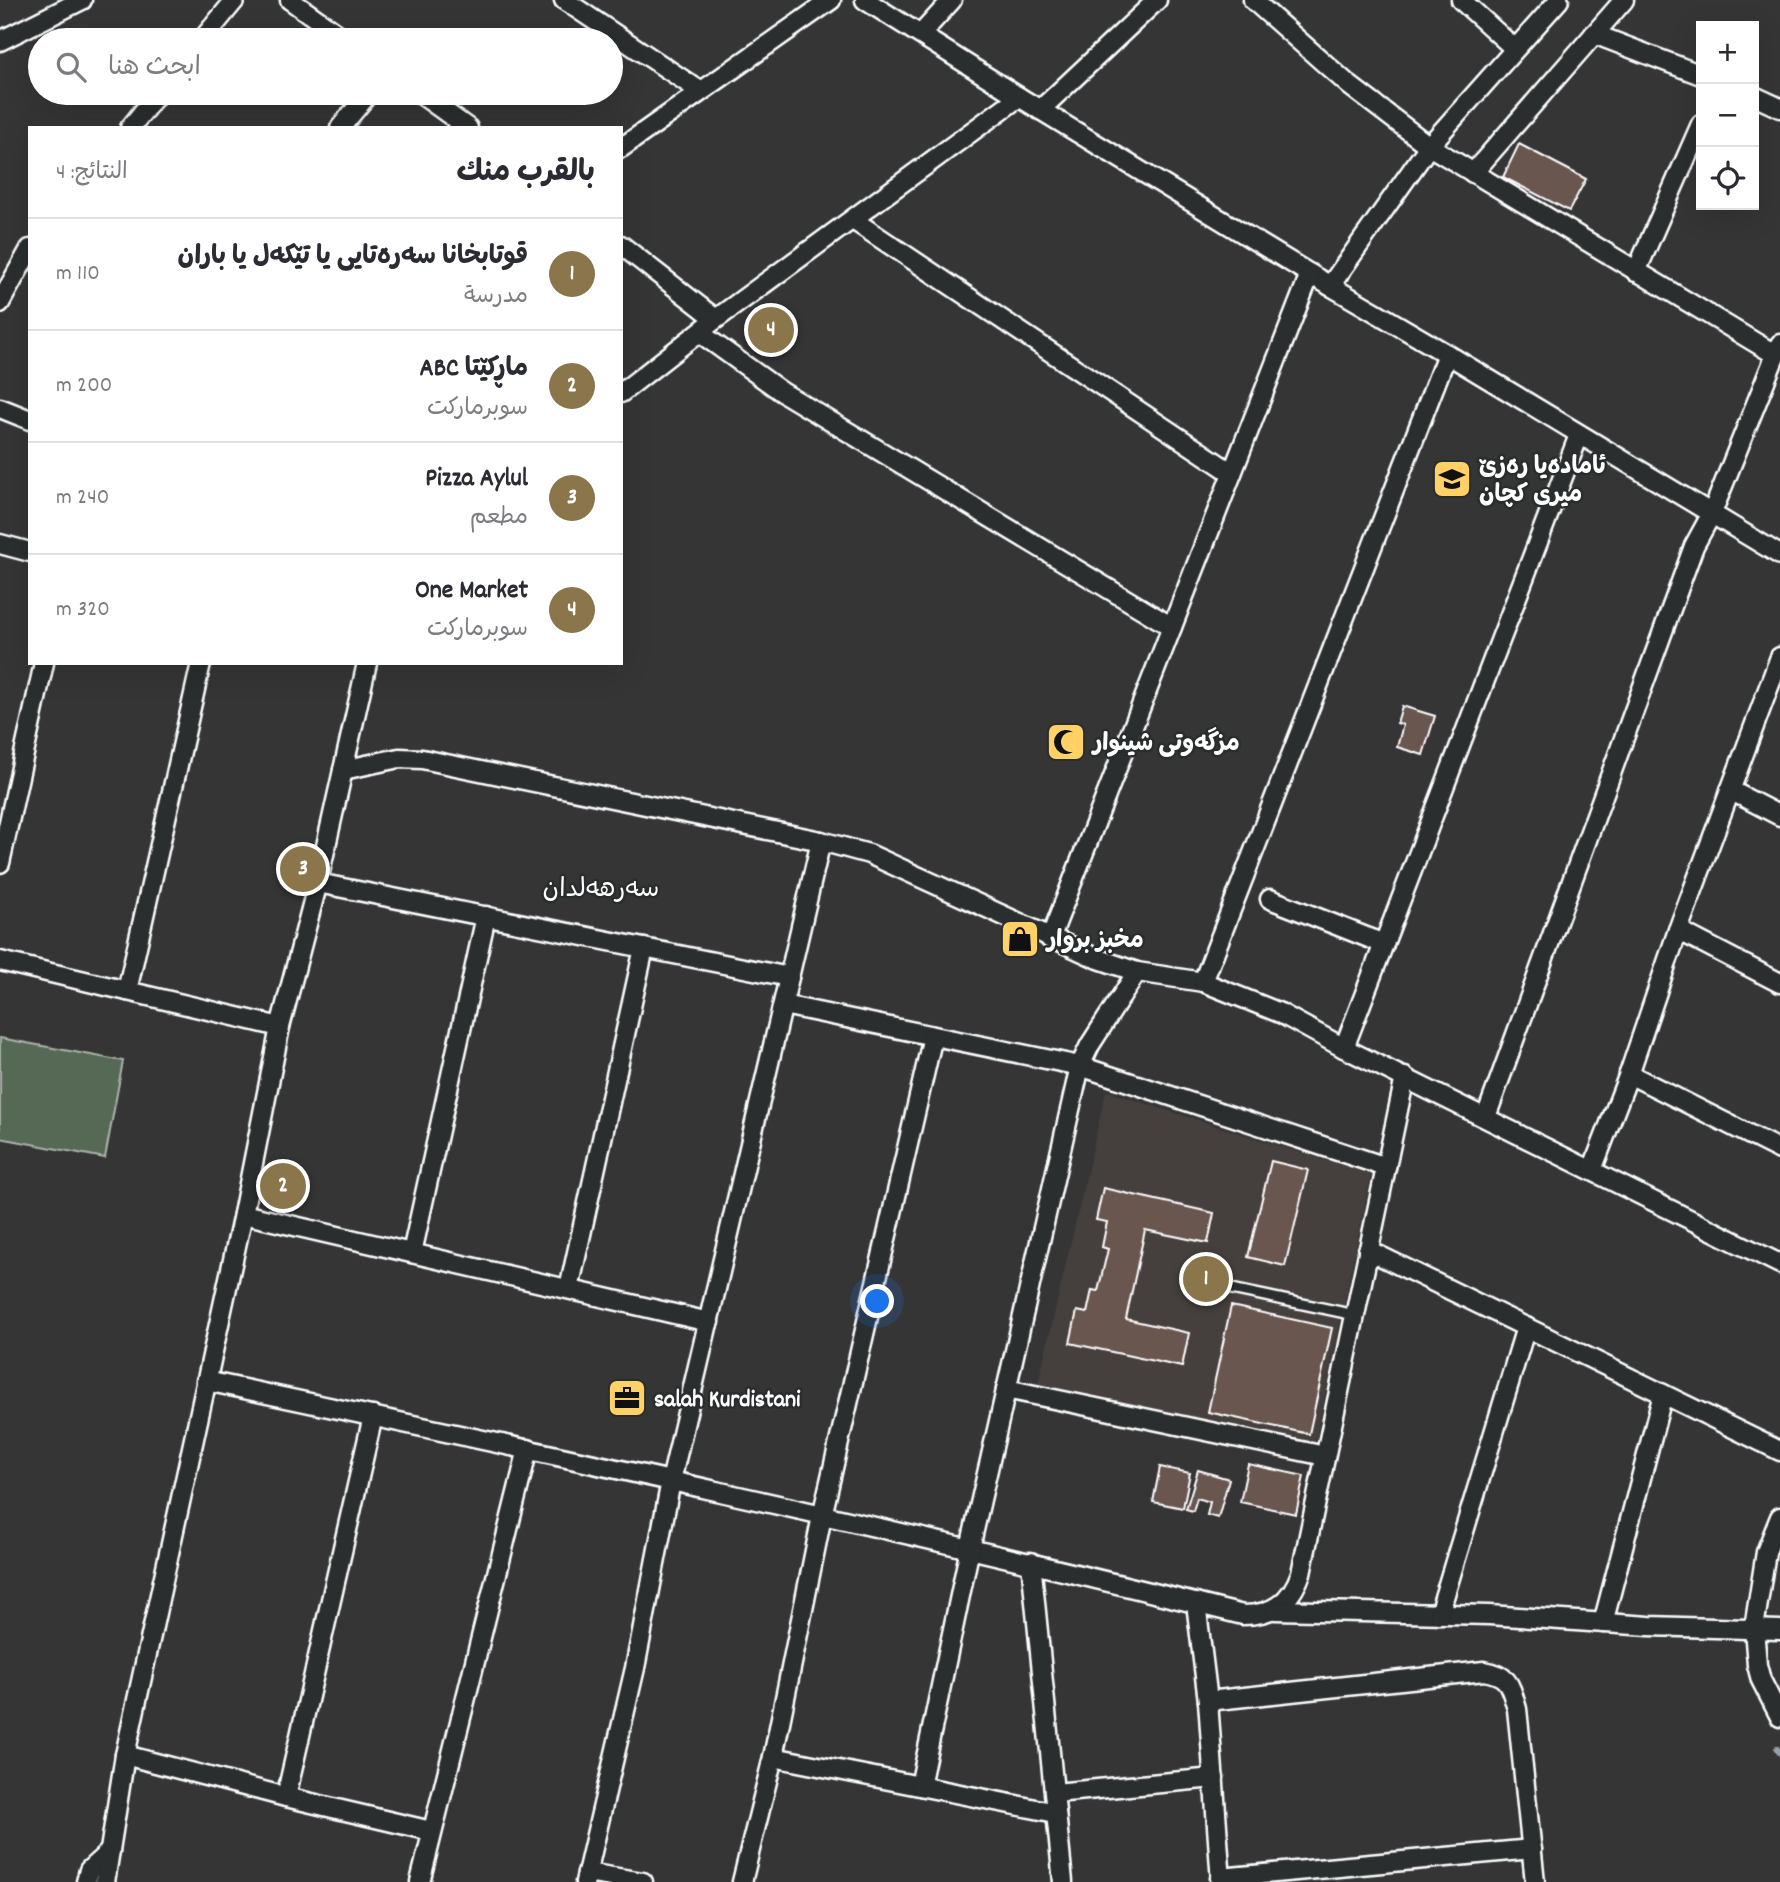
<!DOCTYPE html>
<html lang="ar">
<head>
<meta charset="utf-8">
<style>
  :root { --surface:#fff; --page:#f2f2f3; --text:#2b2b33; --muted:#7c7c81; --line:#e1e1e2; --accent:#8a764a }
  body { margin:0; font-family:Dekko,"Playpen Sans Arabic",sans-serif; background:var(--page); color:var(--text); direction:rtl }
  .controls { position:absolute; right:21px; top:21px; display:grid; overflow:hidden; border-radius:0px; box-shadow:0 7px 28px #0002 }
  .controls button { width:63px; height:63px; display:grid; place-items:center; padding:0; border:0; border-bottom:2px solid var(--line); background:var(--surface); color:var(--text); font:35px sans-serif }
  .you { position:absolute; left:878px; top:1302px; width:24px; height:24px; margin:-18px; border:5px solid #fff; border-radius:50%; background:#1a73e8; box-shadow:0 0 0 10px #1a73e833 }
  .badge { display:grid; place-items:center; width:46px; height:46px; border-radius:50%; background:var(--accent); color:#fff; font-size:23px; font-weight:700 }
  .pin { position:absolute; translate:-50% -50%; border:4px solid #fff; box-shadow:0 2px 7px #0006 }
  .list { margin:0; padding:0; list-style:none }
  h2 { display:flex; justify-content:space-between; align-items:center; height:91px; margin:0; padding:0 28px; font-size:30px }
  h2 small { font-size:23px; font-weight:400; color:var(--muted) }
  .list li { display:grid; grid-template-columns:46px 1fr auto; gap:21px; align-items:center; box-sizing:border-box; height:112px; padding:0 28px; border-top:2px solid var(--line) }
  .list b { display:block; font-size:26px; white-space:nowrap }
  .list p { margin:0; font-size:23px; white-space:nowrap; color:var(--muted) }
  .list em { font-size:23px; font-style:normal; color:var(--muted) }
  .icon { flex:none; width:38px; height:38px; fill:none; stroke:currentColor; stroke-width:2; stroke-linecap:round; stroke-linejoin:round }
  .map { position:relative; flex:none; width:1780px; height:1882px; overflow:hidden; direction:ltr }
  .search { position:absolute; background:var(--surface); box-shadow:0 7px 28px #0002; left:28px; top:28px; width:595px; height:77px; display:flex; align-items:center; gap:18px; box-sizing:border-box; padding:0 24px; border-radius:38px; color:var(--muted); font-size:26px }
  .panel { position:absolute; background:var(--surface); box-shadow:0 7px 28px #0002; left:28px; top:126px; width:595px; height:539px; border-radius:0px; direction:rtl }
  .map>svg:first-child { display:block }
  .built { fill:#453f3d }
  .green { fill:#566954; stroke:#aab4aa; stroke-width:2 }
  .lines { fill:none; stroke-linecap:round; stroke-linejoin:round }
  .stream { stroke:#95a1aa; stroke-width:6 }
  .building { fill:#67574f; stroke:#fff; stroke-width:2 }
  .lane-casing { stroke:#fff; stroke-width:14 }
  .street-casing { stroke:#fff; stroke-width:23 }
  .lane { stroke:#2a2d2e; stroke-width:9 }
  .street { stroke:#2a2d2e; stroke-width:18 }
  .labels { text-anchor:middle; stroke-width:5; stroke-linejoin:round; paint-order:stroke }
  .poi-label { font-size:24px; font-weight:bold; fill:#fff; stroke:#2a2d2e; text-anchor:start }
  .neighbourhood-label { font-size:26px; fill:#fff; stroke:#2a2d2e }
</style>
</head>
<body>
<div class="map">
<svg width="1780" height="1882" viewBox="0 0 1780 1882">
  <rect width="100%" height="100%" fill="#363535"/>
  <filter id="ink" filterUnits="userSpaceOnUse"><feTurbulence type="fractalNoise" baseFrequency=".0143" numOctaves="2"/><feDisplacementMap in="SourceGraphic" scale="14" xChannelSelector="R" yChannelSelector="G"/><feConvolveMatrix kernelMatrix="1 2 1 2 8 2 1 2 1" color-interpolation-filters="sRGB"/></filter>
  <g filter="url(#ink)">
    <polygon class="built" points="1106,1091 1371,1175 1315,1443 1038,1384"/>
    <polygon class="green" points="0,1038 123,1061 105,1158 0,1138"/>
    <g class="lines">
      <polyline class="stream" points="1777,1749 1780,1753"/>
    </g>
    <g class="building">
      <polygon points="1519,144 1586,179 1569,211 1503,177"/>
      <polygon points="1402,706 1435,716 1423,755 1397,747 1403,725 1397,723"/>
      <polygon points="1271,1161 1308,1170 1285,1266 1248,1257"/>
      <polygon points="1103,1188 1214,1213 1208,1243 1145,1230 1126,1319 1189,1333 1182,1367 1070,1343 1077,1311 1087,1313 1092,1290 1098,1291 1108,1249 1102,1247 1107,1222 1096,1220"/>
      <polygon points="1231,1306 1332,1328 1309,1434 1208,1412"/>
      <polygon points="1248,1464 1304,1476 1296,1514 1240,1502"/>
      <polygon points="1160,1467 1190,1473 1183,1508 1153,1502"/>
      <polygon points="1198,1470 1229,1479 1218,1518 1207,1515 1210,1502 1197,1498 1193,1511 1186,1509"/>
    </g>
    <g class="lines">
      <g class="lane-casing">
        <polyline id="lane" points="1222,1287 1355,1315"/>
      </g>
      <g class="street-casing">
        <g id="street">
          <polyline points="290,0 346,40"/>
          <polyline points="564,0 700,91"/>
          <polyline points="865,0 1019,97 1310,274 1447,354 1780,555"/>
          <polyline points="1253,0 1349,85 1429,146 1776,355"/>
          <polyline points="1461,0 1514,48"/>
          <polyline points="921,34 952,0"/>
          <polyline points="1594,34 1701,75"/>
          <polyline points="202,40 235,0"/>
          <polyline points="0,41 82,0"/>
          <polyline points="419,93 468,128"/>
          <polyline points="1754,96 1780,108"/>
          <polyline points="1040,110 1157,0"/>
          <polyline points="130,128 158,93"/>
          <polyline points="340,128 369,93"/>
          <polyline points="621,148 831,0"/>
          <polyline points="1473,173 1624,0"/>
          <polyline points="853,220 1232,473"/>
          <polyline points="621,245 716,319"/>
          <polyline points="1636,272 1701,124"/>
          <polyline points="1330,286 1429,146 1559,0"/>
          <polyline points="0,303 30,249"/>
          <polyline points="700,333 782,392 1172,627"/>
          <polyline points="621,393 716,319 1019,97"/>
          <polyline points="0,408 30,420"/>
          <polyline points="0,544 30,552"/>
          <polyline points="343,770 399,758 422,759 821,841 869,854 1096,958 1137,972 1203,982 1280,1013 1344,1048 1780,1264"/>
          <polyline points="1730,790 1780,816"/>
          <polyline points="0,863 44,663"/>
          <polyline points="318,883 789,977"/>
          <polyline points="1270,899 1384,944"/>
          <polyline points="1678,930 1780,983"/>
          <polyline points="1050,939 1310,274"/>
          <polyline points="0,961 280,1027"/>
          <polyline points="1203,982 1447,354"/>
          <polyline points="127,991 201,663"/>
          <polyline points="783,1005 1080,1066 1386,1167"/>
          <polyline points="1344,1048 1579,435"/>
          <polyline points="1629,1074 1780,1150"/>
          <polyline points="1486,1117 1694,546 1712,513 1780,344"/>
          <polyline points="1592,1170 1629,1074 1678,930 1780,657"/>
          <polyline points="243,1214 709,1322"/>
          <polyline points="1368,1250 1780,1451"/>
          <polyline points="412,1253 486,916"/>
          <polyline points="569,1289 644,948"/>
          <path d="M 206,1381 C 553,1454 899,1529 1243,1615 C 1273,1615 1291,1602 1301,1573 L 1405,1077"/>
          <polyline points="1006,1389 1325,1456"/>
          <polyline points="1780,1517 1766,1552 1754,1628 1757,1665 1761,1680 1780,1717"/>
          <polyline points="1031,1562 1063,1882"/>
          <polyline points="1196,1603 1208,1701 1221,1882"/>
          <polyline points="1275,1610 1489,1615 1649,1626 1780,1630"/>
          <polyline points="1439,1614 1526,1327"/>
          <polyline points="1603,1623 1663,1394"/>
          <path d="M 1208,1701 L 1484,1671 C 1510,1675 1510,1686 1517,1709 L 1535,1882"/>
          <polyline points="125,1755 286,1797 431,1831"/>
          <polyline points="773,1757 1056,1813"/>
          <polyline points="920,1786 970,1548 1080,1066 1090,1045 1137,972"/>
          <polyline points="1055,1793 1214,1778"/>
          <polyline points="286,1797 373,1416"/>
          <polyline points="587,1873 643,1882"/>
          <polyline points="1220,1878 1532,1849"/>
          <polyline points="86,1882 89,1870 110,1851"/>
          <polyline points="105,1882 125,1755 243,1214 280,1027 317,886 367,663"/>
          <polyline points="420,1882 528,1449"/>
          <polyline points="585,1882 635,1668 671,1481 821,841"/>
          <polyline points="742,1882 773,1757 822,1516 933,1036"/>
        </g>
      </g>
      <use href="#lane" class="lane"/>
      <use href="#street" class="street"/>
    </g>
  </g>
  <defs>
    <g id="school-square" transform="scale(2.0125)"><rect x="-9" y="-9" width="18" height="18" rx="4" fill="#ffd166" stroke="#2a2d2e"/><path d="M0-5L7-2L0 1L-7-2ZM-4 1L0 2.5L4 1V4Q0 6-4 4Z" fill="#111"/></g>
    <g id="mosque-square" transform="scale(2.0125)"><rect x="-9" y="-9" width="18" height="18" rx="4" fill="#ffd166" stroke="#2a2d2e"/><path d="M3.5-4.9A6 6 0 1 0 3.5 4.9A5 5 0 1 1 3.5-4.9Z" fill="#111"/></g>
    <g id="shop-square" transform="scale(2.0125)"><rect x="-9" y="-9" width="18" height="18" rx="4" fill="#ffd166" stroke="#2a2d2e"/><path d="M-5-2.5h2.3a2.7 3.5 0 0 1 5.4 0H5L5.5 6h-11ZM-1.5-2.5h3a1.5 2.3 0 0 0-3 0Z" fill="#111"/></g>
    <g id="office-square" transform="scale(2.0125)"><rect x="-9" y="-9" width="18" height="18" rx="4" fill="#ffd166" stroke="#2a2d2e"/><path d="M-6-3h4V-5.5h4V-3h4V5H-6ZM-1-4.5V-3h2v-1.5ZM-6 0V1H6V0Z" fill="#111"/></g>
  </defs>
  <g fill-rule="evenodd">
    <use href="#school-square" x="1452" y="479"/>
    <use href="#mosque-square" x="1066" y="742"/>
    <use href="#shop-square" x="1020" y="939"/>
    <use href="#office-square" x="627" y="1398"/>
  </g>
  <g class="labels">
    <g class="poi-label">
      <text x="1479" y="473">ئامادەيا رەزێ<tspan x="1479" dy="28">ميرى كچان</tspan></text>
      <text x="1093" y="750">مزگەوتی شينوار</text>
      <text x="1047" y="947">مخبز بروار</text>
      <text x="654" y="1406">salah Kurdistani</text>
    </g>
    <g class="neighbourhood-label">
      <text x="601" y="896">سەرهەلدان</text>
    </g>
  </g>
</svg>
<div class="controls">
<button>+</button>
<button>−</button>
<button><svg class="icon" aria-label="locate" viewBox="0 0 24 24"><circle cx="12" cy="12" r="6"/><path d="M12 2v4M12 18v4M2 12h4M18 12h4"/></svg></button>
</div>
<div class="you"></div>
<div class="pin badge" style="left:1206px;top:1279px">1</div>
<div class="pin badge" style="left:283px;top:1186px">2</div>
<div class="pin badge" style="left:303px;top:869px">3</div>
<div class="pin badge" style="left:771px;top:330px">4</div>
<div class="search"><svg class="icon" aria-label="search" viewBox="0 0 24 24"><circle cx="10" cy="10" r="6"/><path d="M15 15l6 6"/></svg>ابحث هنا</div>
<section class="panel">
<h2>بالقرب منك<small>النتائج: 4</small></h2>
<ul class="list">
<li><span class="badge">1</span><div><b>قوتابخانا سەرەتایی یا تێکەل یا باران</b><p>مدرسة</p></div><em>110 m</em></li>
<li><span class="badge">2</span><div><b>ماڕکێتا ABC</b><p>سوبرماركت</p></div><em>200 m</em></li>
<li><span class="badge">3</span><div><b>Pizza Aylul</b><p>مطعم</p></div><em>240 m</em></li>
<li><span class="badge">4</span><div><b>One Market</b><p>سوبرماركت</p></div><em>320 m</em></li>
</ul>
</section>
</div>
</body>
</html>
